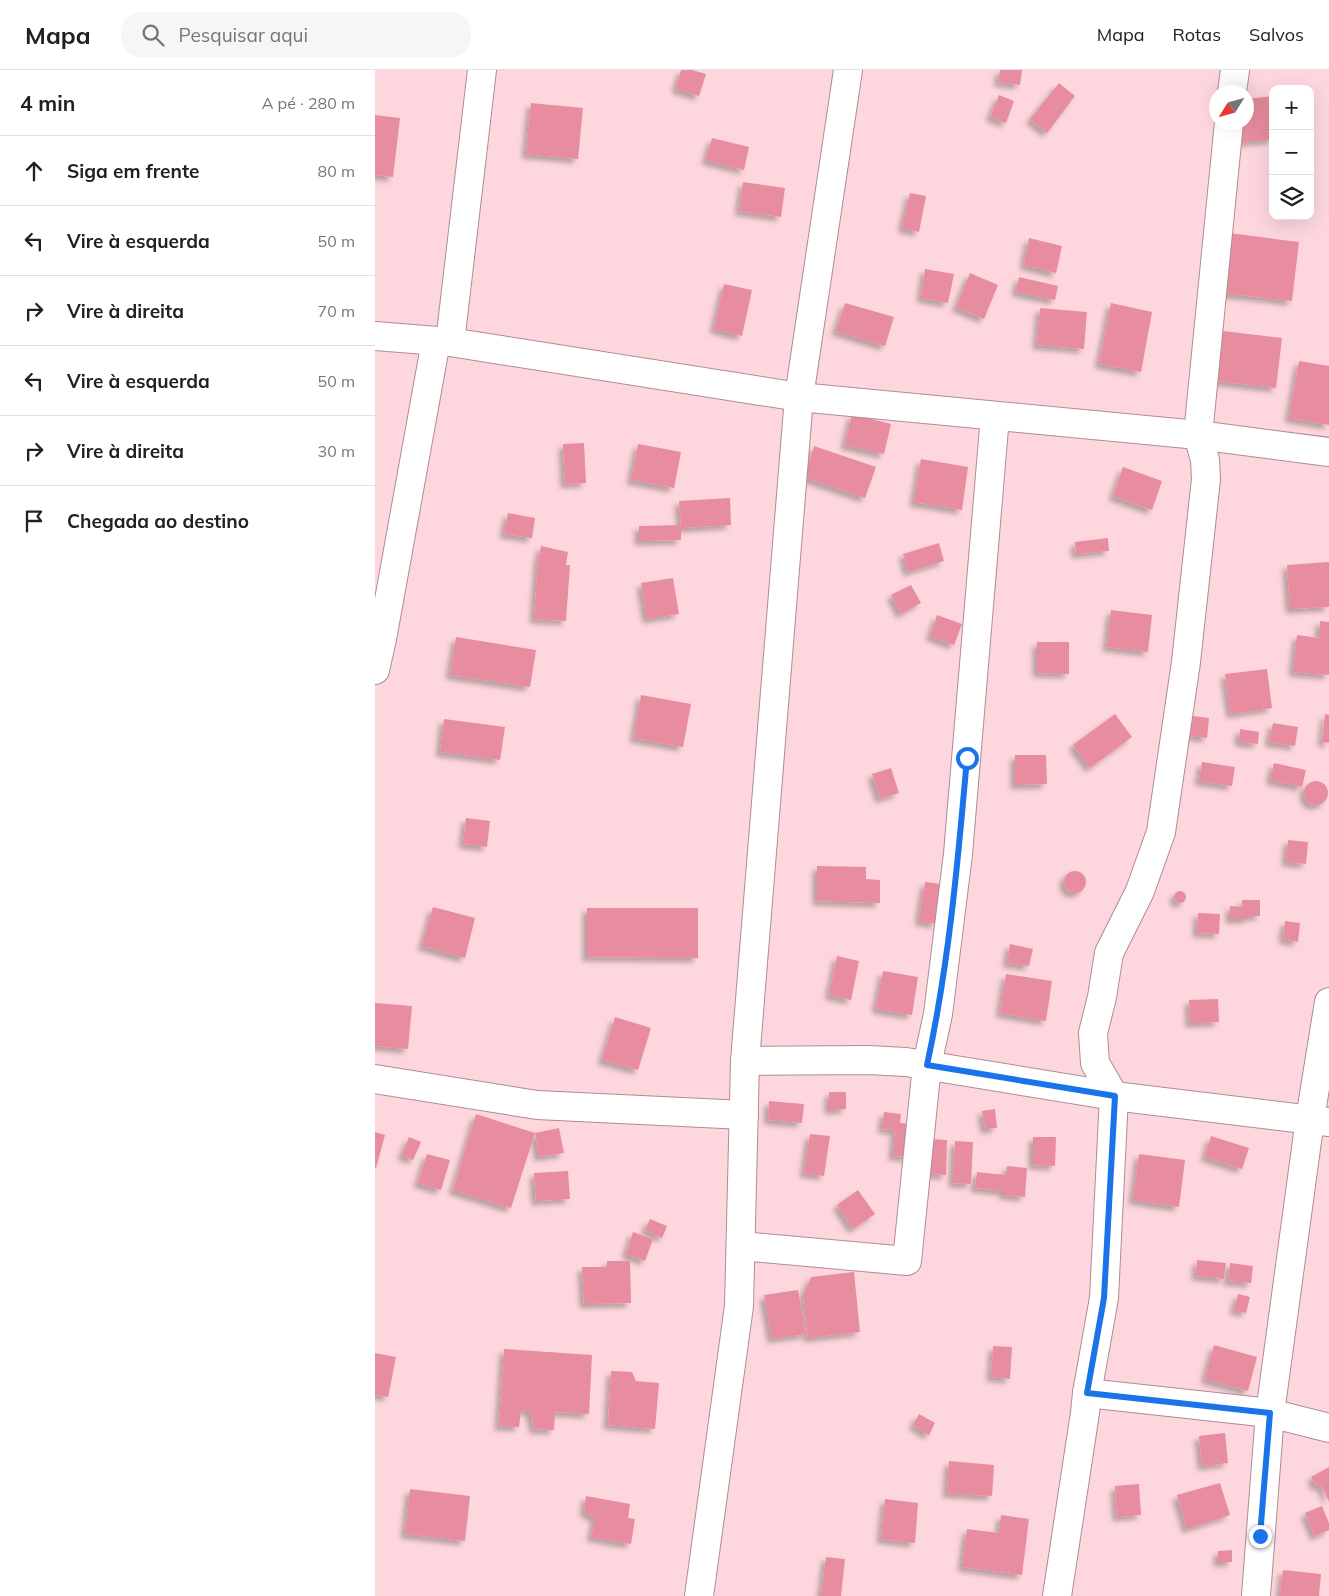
<!DOCTYPE html>
<html lang="pt">
<head>
<meta charset="utf-8">
<style>
  :root { --surface:#fff; --page:#f6f6f6; --text:#202124; --muted:#757577; --line:#e0e0e0 }
  body { margin:0; font-family:Mulish,sans-serif; background:var(--page); color:var(--text) }
  .controls { position:absolute; right:15px; top:15px; display:grid; overflow:hidden; border-radius:10px; box-shadow:0 5px 20px #0002 }
  .controls button { width:45px; height:45px; display:grid; place-items:center; padding:0; border:0; border-bottom:1px solid var(--line); background:var(--surface); color:var(--text); font:25px sans-serif }
  .compass { position:absolute; left:834px; top:15px; width:45px; height:45px; border-radius:50%; background:var(--surface); box-shadow:0 5px 20px #0002; rotate:233deg }
  .stop { position:absolute; width:15px; height:15px; margin:-11px; border:4px solid #1a73e8; border-radius:50%; background:#fff }
  .stop.end { background:#1a73e8; border-color:#fff; box-shadow:0 1px 5px #0008 }
  .list { margin:0; padding:0; list-style:none }
  h2 { display:flex; justify-content:space-between; align-items:center; height:65px; margin:0; padding:0 20px; font-size:21px }
  h2 small { font-size:16px; font-weight:400; color:var(--muted) }
  .list li { display:grid; grid-template-columns:32px 1fr auto; gap:15px; align-items:center; box-sizing:border-box; height:70px; padding:0 20px; border-top:1px solid var(--line) }
  .list b { display:block; font-size:19px; white-space:nowrap }
  .list em { font-size:16px; font-style:normal; color:var(--muted) }
  .icon { flex:none; width:28px; height:28px; fill:none; stroke:currentColor; stroke-width:2; stroke-linecap:round; stroke-linejoin:round }
  .map { position:relative; flex:none; width:954px; height:1526px; overflow:hidden }
  header { display:flex; align-items:center; gap:30px; box-sizing:border-box; height:70px; padding:0 25px; background:var(--surface); border-bottom:1px solid var(--line) }
  header strong { font-size:24px }
  nav { display:flex; gap:28px; margin-inline-start:auto; font-size:18px }
  .search { width:350px; height:45px; background:var(--page); display:flex; align-items:center; gap:12px; box-sizing:border-box; padding:0 18px; border-radius:20px; color:var(--muted); font-size:19px }
  main { display:flex }
  aside { flex:1; background:var(--surface) }
  .map>svg:first-child { display:block }
  .building { fill:#e88d9f; filter:url(#shadow) }
  .lines { fill:none; stroke-linecap:round; stroke-linejoin:round }
  .minor-casing { stroke:#af8c92; stroke-width:30 }
  .minor { stroke:#fff; stroke-width:28 }
  .route { stroke:#1a73e8; stroke-width:6 }
</style>
</head>
<body>
<header>
<strong>Mapa</strong>
<div class="search"><svg class="icon" aria-label="search" viewBox="0 0 24 24"><circle cx="10" cy="10" r="6"/><path d="M15 15l6 6"/></svg>Pesquisar aqui</div>
<nav><a>Mapa</a><a>Rotas</a><a>Salvos</a></nav>
</header>
<main>
<aside>
<h2>4 min<small>A pé · 280 m</small></h2>
<ul class="list">
<li><svg class="icon" aria-label="ahead" viewBox="0 0 24 24"><path d="M12 20V5M6 11l6-6 6 6"/></svg><div><b>Siga em frente</b></div><em>80 m</em></li>
<li><svg class="icon" aria-label="left" viewBox="0 0 24 24"><path d="M17 20v-9H6M10 6l-5 5 5 5"/></svg><div><b>Vire à esquerda</b></div><em>50 m</em></li>
<li><svg class="icon" aria-label="right" viewBox="0 0 24 24"><path d="M7 20v-9h11M14 6l5 5-5 5"/></svg><div><b>Vire à direita</b></div><em>70 m</em></li>
<li><svg class="icon" aria-label="left" viewBox="0 0 24 24"><path d="M17 20v-9H6M10 6l-5 5 5 5"/></svg><div><b>Vire à esquerda</b></div><em>50 m</em></li>
<li><svg class="icon" aria-label="right" viewBox="0 0 24 24"><path d="M7 20v-9h11M14 6l5 5-5 5"/></svg><div><b>Vire à direita</b></div><em>30 m</em></li>
<li><svg class="icon" aria-label="arrive" viewBox="0 0 24 24"><path d="M6 21V4h12l-3 4 3 4H6"/></svg><div><b>Chegada ao destino</b></div></li>
</ul>
</aside>
<div class="map">
<svg width="954" height="1526" viewBox="0 0 954 1526">
  <defs>
    <filter id="shadow"><feDropShadow dx="-4.5" dy="4.5" stdDeviation="2.5" flood-color="#0004"/></filter>
  </defs>
  <rect width="100%" height="100%" fill="#fdd7dd"/>
  <g class="building">
    <polygon points="306,0 317,0 331,4 324,26 301,19"/>
    <polygon points="625,0 647,0 645,15 623,12"/>
    <polygon points="684,13 700,26 672,63 655,49"/>
    <polygon points="624,25 639,31 631,53 615,47"/>
    <polygon points="898,26 898,69 866,73 864,52 872,52 872,29"/>
    <polygon points="156,33 208,38 203,89 151,84"/>
    <polygon points="0,45 25,48 18,107 0,105"/>
    <polygon points="337,68 374,77 369,100 331,90"/>
    <polygon points="368,112 410,118 406,147 364,141"/>
    <polygon points="535,123 551,126 544,162 527,158"/>
    <polygon points="854,163 924,172 917,231 847,223"/>
    <polygon points="654,168 687,176 681,203 649,195"/>
    <polygon points="550,199 579,204 573,233 546,228"/>
    <polygon points="595,203 623,215 609,249 581,237"/>
    <polygon points="644,207 683,216 680,230 641,222"/>
    <polygon points="349,214 377,220 367,266 339,259"/>
    <polygon points="470,233 519,247 510,276 461,261"/>
    <polygon points="736,233 777,242 766,302 724,294"/>
    <polygon points="665,238 712,242 709,279 662,275"/>
    <polygon points="848,261 907,268 901,318 842,311"/>
    <polygon points="924,291 954,296 954,355 914,348"/>
    <polygon points="477,344 516,354 509,384 470,375"/>
    <polygon points="209,373 211,413 190,414 188,374"/>
    <polygon points="263,374 306,382 299,418 256,410"/>
    <polygon points="439,376 501,397 490,428 429,407"/>
    <polygon points="546,389 593,397 587,440 539,432"/>
    <polygon points="748,397 787,411 777,440 738,426"/>
    <polygon points="355,428 356,455 306,458 306,470 264,471 264,456 306,455 304,431"/>
    <polygon points="133,443 160,448 157,468 129,464"/>
    <polygon points="733,468 734,481 701,484 700,472"/>
    <polygon points="564,473 569,491 533,502 528,484"/>
    <polygon points="166,476 193,482 191,495 195,495 191,551 159,549 163,492"/>
    <polygon points="954,492 954,537 915,539 912,495"/>
    <polygon points="298,508 304,544 272,549 266,513"/>
    <polygon points="536,515 546,533 526,544 516,525"/>
    <polygon points="736,540 777,545 773,582 732,577"/>
    <polygon points="562,545 587,554 579,575 555,566"/>
    <polygon points="945,551 954,552 954,605 918,602 922,565 944,568"/>
    <polygon points="81,567 161,580 155,617 75,605"/>
    <polygon points="662,572 694,572 694,604 662,603"/>
    <polygon points="892,599 897,638 856,644 850,604"/>
    <polygon points="266,625 316,634 308,677 259,668"/>
    <polygon points="740,644 757,667 715,698 698,675"/>
    <polygon points="950,644 954,645 954,673 947,672"/>
    <polygon points="818,646 834,648 832,668 816,666"/>
    <polygon points="69,649 130,657 125,690 65,682"/>
    <polygon points="898,653 923,657 920,676 894,672"/>
    <polygon points="865,659 884,662 883,674 864,672"/>
    <polygon points="640,685 671,685 672,714 640,715"/>
    <polygon points="827,692 860,697 857,716 824,711"/>
    <polygon points="899,693 931,700 927,717 895,710"/>
    <polygon points="516,698 524,723 505,729 497,704"/>
    <circle cx="941" cy="723" r="12"/>
    <polygon points="91,748 115,751 112,777 88,774"/>
    <polygon points="913,770 933,772 931,794 911,792"/>
    <polygon points="442,796 491,797 491,809 505,810 505,833 442,831"/>
    <circle cx="700" cy="812" r="11"/>
    <polygon points="550,812 566,814 561,854 544,851"/>
    <circle cx="805" cy="827" r="6"/>
    <polygon points="867,830 885,830 885,846 873,846 873,849 855,849 855,836 867,837"/>
    <polygon points="58,837 100,848 90,888 47,876"/>
    <polygon points="212,838 323,838 323,888 212,887"/>
    <polygon points="823,843 845,844 844,864 822,863"/>
    <polygon points="910,851 925,853 923,872 908,869"/>
    <polygon points="635,874 658,879 654,896 632,893"/>
    <polygon points="462,886 484,891 476,930 454,925"/>
    <polygon points="508,901 543,907 537,945 501,939"/>
    <polygon points="631,904 677,911 671,951 625,943"/>
    <polygon points="843,929 844,952 815,953 814,930"/>
    <polygon points="0,933 37,936 33,979 0,976"/>
    <polygon points="240,947 276,958 263,1000 227,990"/>
    <polygon points="454,1022 471,1022 471,1039 454,1040"/>
    <polygon points="394,1031 429,1034 427,1053 393,1050"/>
    <polygon points="620,1039 622,1058 610,1059 607,1041"/>
    <polygon points="509,1042 526,1044 525,1053 537,1054 534,1087 518,1086 520,1060 507,1059"/>
    <polygon points="101,1044 160,1063 136,1138 78,1120"/>
    <polygon points="184,1058 189,1083 164,1087 160,1063"/>
    <polygon points="0,1062 10,1065 1,1098 0,1098"/>
    <polygon points="435,1064 455,1066 449,1106 429,1103"/>
    <polygon points="836,1066 874,1078 867,1099 830,1087"/>
    <polygon points="34,1067 46,1072 38,1090 27,1085"/>
    <polygon points="658,1067 681,1067 680,1096 658,1095"/>
    <polygon points="556,1069 572,1070 571,1105 554,1104"/>
    <polygon points="580,1071 598,1072 596,1114 578,1113"/>
    <polygon points="52,1084 75,1090 66,1120 43,1113"/>
    <polygon points="764,1084 810,1090 804,1137 758,1130"/>
    <polygon points="632,1096 652,1098 650,1127 629,1125 629,1121 600,1118 602,1102 631,1105"/>
    <polygon points="193,1101 195,1129 161,1131 159,1103"/>
    <polygon points="483,1120 500,1144 478,1159 462,1135"/>
    <polygon points="275,1149 292,1156 287,1168 270,1160"/>
    <polygon points="258,1162 278,1169 270,1191 251,1184"/>
    <polygon points="822,1190 851,1193 849,1209 821,1206"/>
    <polygon points="232,1191 255,1191 256,1233 209,1234 207,1197 232,1197"/>
    <polygon points="855,1193 878,1196 876,1213 853,1211"/>
    <polygon points="479,1202 485,1262 433,1268 428,1226 436,1207"/>
    <polygon points="423,1220 431,1264 397,1269 389,1225"/>
    <polygon points="863,1224 875,1227 871,1243 859,1240"/>
    <polygon points="839,1275 882,1287 873,1321 830,1309"/>
    <polygon points="618,1276 637,1277 635,1309 616,1307"/>
    <polygon points="129,1279 217,1285 214,1344 180,1342 179,1360 159,1359 155,1341 146,1340 144,1357 124,1356"/>
    <polygon points="0,1283 21,1287 13,1327 2,1325 0,1327"/>
    <polygon points="236,1301 257,1302 261,1311 284,1313 280,1359 233,1355"/>
    <polygon points="544,1344 560,1353 554,1365 538,1355"/>
    <polygon points="850,1363 853,1393 827,1396 824,1366"/>
    <polygon points="574,1391 619,1395 617,1426 572,1423"/>
    <polygon points="954,1397 954,1432 946,1415 942,1417 936,1407"/>
    <polygon points="845,1413 855,1445 812,1459 802,1425"/>
    <polygon points="764,1414 766,1445 742,1447 740,1416"/>
    <polygon points="35,1419 95,1426 90,1471 30,1464"/>
    <polygon points="211,1426 255,1434 253,1448 260,1449 256,1474 216,1467 220,1448 209,1441"/>
    <polygon points="510,1429 543,1433 540,1473 506,1469"/>
    <polygon points="947,1436 954,1453 954,1460 940,1466 930,1443"/>
    <polygon points="626,1445 654,1449 647,1505 587,1497 592,1459 624,1463"/>
    <polygon points="857,1480 857,1492 843,1492 843,1481"/>
    <polygon points="451,1487 470,1489 466,1526 446,1526"/>
    <polygon points="908,1500 946,1504 944,1526 905,1526"/>
  </g>
  <g class="lines">
    <g class="minor-casing">
      <g id="minor">
        <polyline points="857,22 860,0"/>
        <polyline points="0,266 75,272 424,327 823,365 954,382"/>
        <polyline points="75,272 107,0"/>
        <polyline points="0,600 7,569 61,271"/>
        <polyline points="370,991 493,990 531,992 739,1026 954,1052"/>
        <polyline points="0,1009 162,1035 369,1045"/>
        <polyline points="366,1176 532,1191 552,995 563,944 583,784 620,346"/>
        <polyline points="712,1323 895,1343 954,1358"/>
        <polyline points="324,1526 364,1236 370,991 424,327 473,0"/>
        <polyline points="682,1526 710,1343 712,1323 729,1228 739,1026 720,993 718,963 727,927 734,883 765,821 786,762 811,592 831,409 830,390 823,365 854,52"/>
        <polyline points="881,1526 895,1343 935,1049 954,932"/>
      </g>
    </g>
    <use href="#minor" class="minor"/>
  </g>
  <g class="lines">
    <path class="route" d="M 592,688 C 583,790 574,894 552,995 L 740,1026 L 729,1228 L 712,1323 L 895,1343 L 885,1466"/>
  </g>
</svg>
<div class="controls">
<button>+</button>
<button>−</button>
<button><svg class="icon" aria-label="layers" viewBox="0 0 24 24"><path d="M12 4l9 5-9 5-9-5zM3 14l9 5 9-5"/></svg></button>
</div>
<svg class="compass" viewBox="-18 -18 36 36"><path d="M0-13l5 13h-10z" fill="#e53935"/><path d="M0 13l5-13h-10z" fill="#757577"/></svg>
<div class="stop" style="left:592px;top:688px"></div>
<div class="stop end" style="left:885px;top:1466px"></div>
</div>
</main>
</body>
</html>
